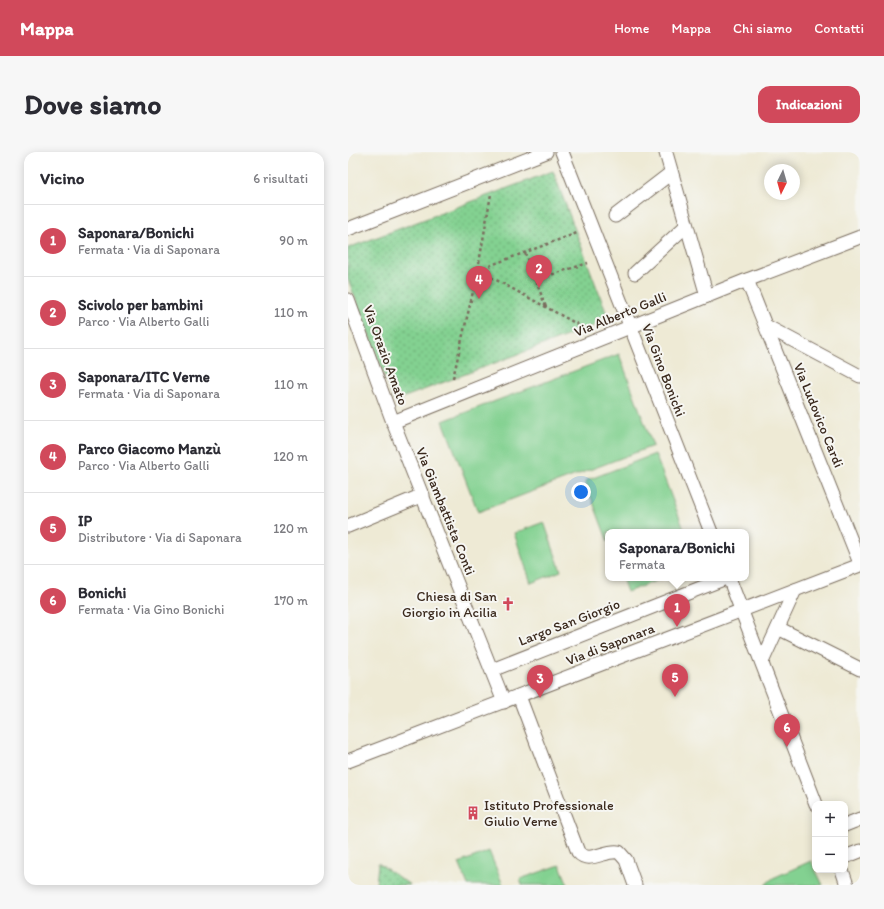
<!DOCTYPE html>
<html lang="it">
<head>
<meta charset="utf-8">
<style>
  :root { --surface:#fff; --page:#f7f7f7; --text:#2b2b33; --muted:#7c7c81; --line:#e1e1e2; --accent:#d1495b }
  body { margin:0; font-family:Itim,sans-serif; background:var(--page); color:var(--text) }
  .controls { position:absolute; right:12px; bottom:12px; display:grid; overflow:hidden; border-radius:8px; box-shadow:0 2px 10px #0003 }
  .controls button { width:36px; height:36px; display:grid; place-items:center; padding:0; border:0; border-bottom:1px solid var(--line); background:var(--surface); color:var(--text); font:20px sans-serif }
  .compass { position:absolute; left:416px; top:12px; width:36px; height:36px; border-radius:50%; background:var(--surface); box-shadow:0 2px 10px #0003; rotate:185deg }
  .you { position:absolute; left:233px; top:340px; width:14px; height:14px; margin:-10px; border:3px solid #fff; border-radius:50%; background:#1a73e8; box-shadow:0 0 0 6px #1a73e833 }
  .badge { display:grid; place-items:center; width:26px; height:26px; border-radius:50%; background:var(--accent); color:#fff; font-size:13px; font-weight:700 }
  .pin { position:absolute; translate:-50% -33px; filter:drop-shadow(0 1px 2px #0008) }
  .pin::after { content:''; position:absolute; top:21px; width:14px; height:12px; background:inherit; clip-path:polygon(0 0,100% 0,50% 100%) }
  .popup { position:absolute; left:257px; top:377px; width:144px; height:52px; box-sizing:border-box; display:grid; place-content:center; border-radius:8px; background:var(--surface); filter:drop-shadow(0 1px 3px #0005); font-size:13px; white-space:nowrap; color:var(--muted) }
  .popup b { font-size:15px; color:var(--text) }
  .popup::after { content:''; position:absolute; left:50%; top:100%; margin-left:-8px; border:8px solid transparent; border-top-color:var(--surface) }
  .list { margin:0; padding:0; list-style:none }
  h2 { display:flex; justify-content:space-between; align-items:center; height:52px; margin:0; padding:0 16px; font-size:17px }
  h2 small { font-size:13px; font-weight:400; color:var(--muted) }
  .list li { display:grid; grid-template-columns:26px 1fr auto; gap:12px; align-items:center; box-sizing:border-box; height:72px; padding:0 16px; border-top:1px solid var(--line) }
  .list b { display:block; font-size:15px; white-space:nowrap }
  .list p { margin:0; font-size:13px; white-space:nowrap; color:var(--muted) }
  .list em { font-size:13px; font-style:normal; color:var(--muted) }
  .map { position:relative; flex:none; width:512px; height:733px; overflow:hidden; border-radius:12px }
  header { display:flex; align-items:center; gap:24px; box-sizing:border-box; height:56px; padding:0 20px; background:var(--accent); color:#fff }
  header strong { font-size:19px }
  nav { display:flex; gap:22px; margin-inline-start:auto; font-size:14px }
  .intro { display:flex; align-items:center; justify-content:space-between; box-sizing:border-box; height:96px; padding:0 24px }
  h1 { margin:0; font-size:28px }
  .button { padding:10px 18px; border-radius:12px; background:var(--accent); color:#fff; font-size:14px; font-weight:700 }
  main { display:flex; gap:24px; padding:0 24px }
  aside { flex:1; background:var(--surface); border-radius:12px; box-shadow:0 2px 10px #0003 }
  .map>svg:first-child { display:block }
  .grass { fill:url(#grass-dots); stroke:#5f7e58 }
  .garden { fill:#83d191; stroke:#5f7e58 }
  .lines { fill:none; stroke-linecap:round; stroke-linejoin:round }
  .minor-casing { stroke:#7a6d5e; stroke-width:15 }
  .path { stroke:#7a6d5e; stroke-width:2.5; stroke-dasharray:3 3; stroke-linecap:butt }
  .minor { stroke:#fff; stroke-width:13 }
  .labels { text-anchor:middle; stroke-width:4; stroke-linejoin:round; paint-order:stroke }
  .street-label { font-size:14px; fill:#3b2a1e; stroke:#f6f6f2 }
  .poi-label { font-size:14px; fill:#3b2a1e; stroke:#f6f6f2; text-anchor:end }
</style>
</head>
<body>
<header>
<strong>Mappa</strong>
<nav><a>Home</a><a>Mappa</a><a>Chi siamo</a><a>Contatti</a></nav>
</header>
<div class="intro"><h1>Dove siamo</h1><a class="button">Indicazioni</a></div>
<main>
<aside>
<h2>Vicino<small>6 risultati</small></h2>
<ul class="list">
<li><span class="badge">1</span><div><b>Saponara/Bonichi</b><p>Fermata · Via di Saponara</p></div><em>90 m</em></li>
<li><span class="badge">2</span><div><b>Scivolo per bambini</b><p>Parco · Via Alberto Galli</p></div><em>110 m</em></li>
<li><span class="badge">3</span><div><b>Saponara/ITC Verne</b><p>Fermata · Via di Saponara</p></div><em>110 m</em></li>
<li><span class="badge">4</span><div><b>Parco Giacomo Manzù</b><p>Parco · Via Alberto Galli</p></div><em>120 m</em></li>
<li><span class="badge">5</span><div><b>IP</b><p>Distributore · Via di Saponara</p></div><em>120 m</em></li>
<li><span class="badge">6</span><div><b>Bonichi</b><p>Fermata · Via Gino Bonichi</p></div><em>170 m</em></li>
</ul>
</aside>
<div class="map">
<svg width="512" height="733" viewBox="0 0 512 733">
  <defs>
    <pattern id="grass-dots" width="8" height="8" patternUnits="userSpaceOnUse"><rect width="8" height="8" fill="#83d191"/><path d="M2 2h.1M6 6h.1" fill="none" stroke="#6caa76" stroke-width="1.8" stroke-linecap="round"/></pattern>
  </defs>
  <rect width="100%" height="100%" fill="#f6f6f2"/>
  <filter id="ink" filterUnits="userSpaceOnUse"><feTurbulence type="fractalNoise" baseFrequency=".025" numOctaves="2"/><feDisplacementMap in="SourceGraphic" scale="8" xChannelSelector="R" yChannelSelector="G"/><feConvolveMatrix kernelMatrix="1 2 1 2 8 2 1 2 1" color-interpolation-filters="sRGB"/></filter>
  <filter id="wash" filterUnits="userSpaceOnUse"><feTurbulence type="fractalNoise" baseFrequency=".012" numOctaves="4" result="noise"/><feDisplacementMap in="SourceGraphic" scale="16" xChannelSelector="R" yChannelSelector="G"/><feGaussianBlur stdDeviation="0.9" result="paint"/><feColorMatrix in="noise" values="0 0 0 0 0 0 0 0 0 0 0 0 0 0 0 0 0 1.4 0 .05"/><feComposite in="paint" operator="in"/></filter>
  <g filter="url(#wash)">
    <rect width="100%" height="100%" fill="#eeead5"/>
    <g class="grass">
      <polygon points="205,19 261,168 46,249 0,127 0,96"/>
      <polygon points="30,711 62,733 28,733"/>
    </g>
    <g class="garden">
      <polygon points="271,202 305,294 130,360 95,269"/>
      <polygon points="307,302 337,380 260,380 260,390 237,329"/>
      <polygon points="196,370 213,419 183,431 166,381"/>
      <polygon points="274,426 315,426 279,440"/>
      <polygon points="141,699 155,733 120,733 111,711"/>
      <polygon points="463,709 475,733 417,733 425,726"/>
      <polygon points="212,713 220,733 174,733 172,727"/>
    </g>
  </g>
  <g filter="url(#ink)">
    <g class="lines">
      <g class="minor-casing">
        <g id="minor">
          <polyline points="214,0 363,380"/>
          <polyline points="318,1 359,144"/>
          <polyline points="267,64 323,21"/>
          <polyline points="0,77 198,0"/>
          <polyline points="287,121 338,74"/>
          <polyline points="399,128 512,411"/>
          <polyline points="0,148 45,270 156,550"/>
          <polyline points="418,174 512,224"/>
          <polyline points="45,270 399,128 512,85"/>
          <polyline points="0,374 75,343"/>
          <polyline points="381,426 468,652"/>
          <polyline points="430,476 512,517"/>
          <polyline points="414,510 447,438"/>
          <polyline points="144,518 378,426"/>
          <path d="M 171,544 L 230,700 C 241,713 257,697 271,700 L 278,708 L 287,733"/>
          <polyline points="0,609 512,413"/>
          <polyline points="497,673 512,667"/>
          <polyline points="497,705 512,699"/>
          <polyline points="494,718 499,733"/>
        </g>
      </g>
      <g class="path">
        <polyline points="177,101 198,155"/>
        <polyline points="130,117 143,42"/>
        <polyline points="130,118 229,81"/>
        <polyline points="187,128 240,111"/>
        <polyline points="105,226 130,118 240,178"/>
      </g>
      <use href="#minor" class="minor"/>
    </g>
  </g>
  <defs>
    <g id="church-bare" transform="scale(1.08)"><path d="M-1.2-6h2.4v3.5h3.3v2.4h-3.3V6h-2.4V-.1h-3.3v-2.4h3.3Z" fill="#d1495b" stroke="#f6f6f2" stroke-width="2.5" paint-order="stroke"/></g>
    <g id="building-bare" transform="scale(1.08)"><path d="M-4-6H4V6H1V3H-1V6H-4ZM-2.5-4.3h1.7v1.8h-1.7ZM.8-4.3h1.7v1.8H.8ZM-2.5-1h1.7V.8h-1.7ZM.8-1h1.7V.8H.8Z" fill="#d1495b" stroke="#f6f6f2" stroke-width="2.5" paint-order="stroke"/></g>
  </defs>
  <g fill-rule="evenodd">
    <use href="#church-bare" x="160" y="452"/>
    <use href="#building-bare" x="125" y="661"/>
  </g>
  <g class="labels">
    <g class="street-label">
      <text transform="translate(272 162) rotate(-22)" y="5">Via Alberto Galli</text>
      <text transform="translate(38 203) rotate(70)" y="5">Via Orazio Amato</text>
      <text transform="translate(316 218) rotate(69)" y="5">Via Gino Bonichi</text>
      <text transform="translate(471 263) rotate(68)" y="5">Via Ludovico Cardi</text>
      <text transform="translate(98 359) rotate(68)" y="5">Via Giambattista Conti</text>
      <text transform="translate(221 470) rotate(-21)" y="5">Largo San Giorgio</text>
      <text transform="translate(262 492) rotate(-21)" y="5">Via di Saponara</text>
    </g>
    <g class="poi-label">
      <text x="149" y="449">Chiesa di San<tspan x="149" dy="16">Giorgio in Acilia</tspan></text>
      <text x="136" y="658" text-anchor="start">Istituto Professionale<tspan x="136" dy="16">Giulio Verne</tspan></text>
    </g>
  </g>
</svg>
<div class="controls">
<button>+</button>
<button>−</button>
</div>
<svg class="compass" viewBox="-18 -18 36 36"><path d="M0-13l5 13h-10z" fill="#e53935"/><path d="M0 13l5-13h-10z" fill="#7c7c81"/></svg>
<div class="you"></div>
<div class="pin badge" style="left:329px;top:475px">1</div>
<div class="popup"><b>Saponara/Bonichi</b>Fermata</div>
<div class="pin badge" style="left:191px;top:136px">2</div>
<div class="pin badge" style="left:192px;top:546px">3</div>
<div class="pin badge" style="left:131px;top:147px">4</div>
<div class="pin badge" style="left:327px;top:545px">5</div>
<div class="pin badge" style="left:439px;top:595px">6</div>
</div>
</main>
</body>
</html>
